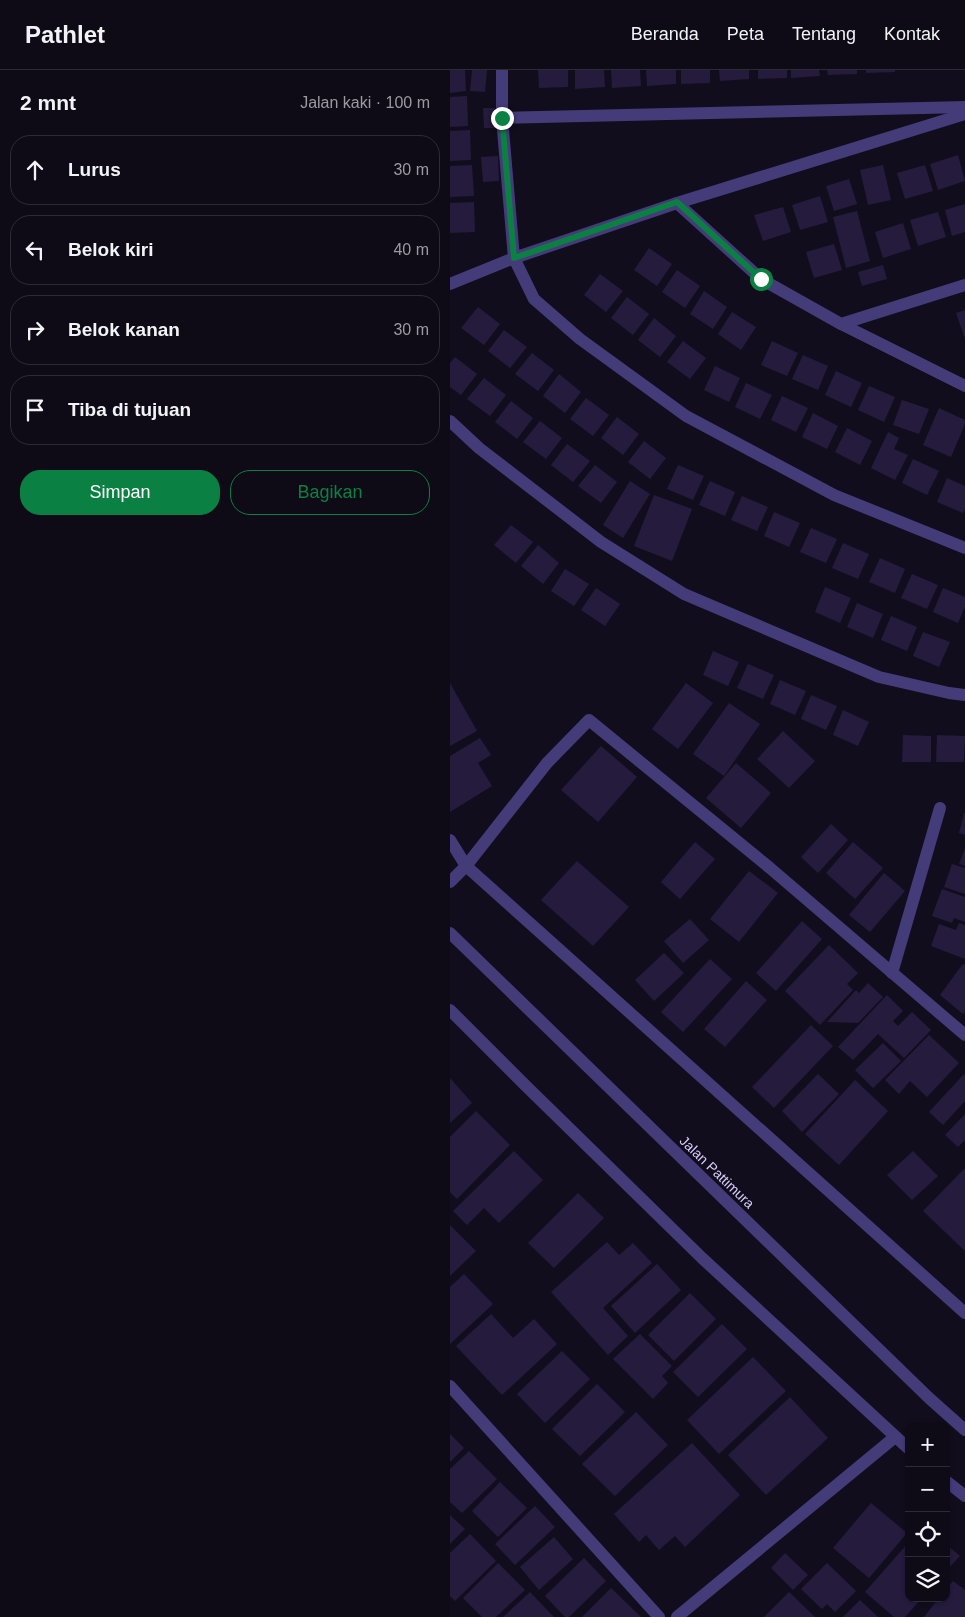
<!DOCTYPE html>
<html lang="id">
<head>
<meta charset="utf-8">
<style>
  :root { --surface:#0e0a16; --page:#17131f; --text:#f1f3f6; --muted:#9b9aa1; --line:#2e2b35; --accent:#0b8043 }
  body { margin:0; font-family:Arial,sans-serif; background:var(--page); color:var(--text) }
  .controls { position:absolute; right:15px; bottom:15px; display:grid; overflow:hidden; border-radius:10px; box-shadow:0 1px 4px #0004 }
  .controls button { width:45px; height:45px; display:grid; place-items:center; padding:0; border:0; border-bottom:1px solid var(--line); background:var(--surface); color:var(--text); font:25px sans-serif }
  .stop { position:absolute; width:15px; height:15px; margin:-11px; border:4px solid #0b8043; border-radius:50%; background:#fff }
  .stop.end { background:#0b8043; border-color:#fff; box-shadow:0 1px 5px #0008 }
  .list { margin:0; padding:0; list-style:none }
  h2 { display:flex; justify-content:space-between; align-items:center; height:65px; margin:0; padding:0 20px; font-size:21px }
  h2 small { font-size:16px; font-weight:400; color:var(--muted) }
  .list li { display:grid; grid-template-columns:32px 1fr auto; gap:15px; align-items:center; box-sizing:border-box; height:70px; margin:0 10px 10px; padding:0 10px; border:1px solid var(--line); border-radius:20px }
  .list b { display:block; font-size:19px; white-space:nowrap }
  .list em { font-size:16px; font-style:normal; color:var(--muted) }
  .actions { display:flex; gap:10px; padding:15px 20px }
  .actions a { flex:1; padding:11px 0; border:1px solid var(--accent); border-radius:20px; text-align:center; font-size:18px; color:var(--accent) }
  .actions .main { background:var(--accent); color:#fff }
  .icon { flex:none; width:28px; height:28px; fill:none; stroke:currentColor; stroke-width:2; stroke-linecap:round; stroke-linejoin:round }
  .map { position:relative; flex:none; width:515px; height:1547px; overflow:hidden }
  header { display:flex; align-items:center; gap:30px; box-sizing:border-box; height:70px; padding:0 25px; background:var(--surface); border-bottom:1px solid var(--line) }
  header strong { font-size:24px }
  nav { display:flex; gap:28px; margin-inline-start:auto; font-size:18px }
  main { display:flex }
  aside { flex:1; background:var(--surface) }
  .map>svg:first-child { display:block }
  .building { fill:#251b3d }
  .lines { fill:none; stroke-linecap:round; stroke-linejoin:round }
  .minor { stroke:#443c79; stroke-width:12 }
  .tertiary { stroke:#443c79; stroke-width:12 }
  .route { stroke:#0b8043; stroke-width:6 }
  .labels { text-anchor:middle; stroke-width:4; stroke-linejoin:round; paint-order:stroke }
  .street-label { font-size:14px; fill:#d7cdfb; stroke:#120d1d }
</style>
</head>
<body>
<header>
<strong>Pathlet</strong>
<nav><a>Beranda</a><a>Peta</a><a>Tentang</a><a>Kontak</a></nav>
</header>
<main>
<aside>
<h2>2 mnt<small>Jalan kaki · 100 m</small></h2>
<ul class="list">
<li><svg class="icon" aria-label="ahead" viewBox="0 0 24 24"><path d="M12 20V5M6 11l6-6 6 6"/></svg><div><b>Lurus</b></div><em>30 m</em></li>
<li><svg class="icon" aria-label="left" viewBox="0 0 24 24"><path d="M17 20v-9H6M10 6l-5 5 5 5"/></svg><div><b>Belok kiri</b></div><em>40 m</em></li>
<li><svg class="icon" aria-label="right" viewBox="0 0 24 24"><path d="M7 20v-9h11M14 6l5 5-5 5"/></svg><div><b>Belok kanan</b></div><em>30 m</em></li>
<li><svg class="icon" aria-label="arrive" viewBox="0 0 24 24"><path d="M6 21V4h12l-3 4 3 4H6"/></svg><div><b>Tiba di tujuan</b></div></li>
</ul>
<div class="actions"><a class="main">Simpan</a><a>Bagikan</a></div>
</aside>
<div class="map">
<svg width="515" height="1547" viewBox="0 0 515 1547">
  <rect width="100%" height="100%" fill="#120d1d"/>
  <g class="building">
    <polygon points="0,0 15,0 16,21 0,23"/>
    <polygon points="22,0 37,0 35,22 20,21"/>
    <polygon points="88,0 118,0 118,17 89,18"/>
    <polygon points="125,0 154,0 155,17 125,19"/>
    <polygon points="161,0 190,0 191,16 162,18"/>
    <polygon points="196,0 226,0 226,14 197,16"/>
    <polygon points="231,0 260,0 260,13 231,14"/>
    <polygon points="269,0 299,0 299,9 270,11"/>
    <polygon points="308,0 337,0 337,8 308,9"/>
    <polygon points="341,0 369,0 370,6 341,8"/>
    <polygon points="377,0 407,0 407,4 378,5"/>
    <polygon points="416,0 445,0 445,2 416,3"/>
    <polygon points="17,26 18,56 0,57 0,27"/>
    <polygon points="33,38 45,38 46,58 34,58"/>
    <polygon points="20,60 21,90 0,91 0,61"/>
    <polygon points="508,85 515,111 488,120 480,94"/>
    <polygon points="48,86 49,111 33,112 31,87"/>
    <polygon points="22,95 24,126 0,127 0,96"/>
    <polygon points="433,95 441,130 418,135 410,100"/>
    <polygon points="475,95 483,121 455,129 447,103"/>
    <polygon points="399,109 407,134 384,141 376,116"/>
    <polygon points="370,126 378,152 350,160 342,135"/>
    <polygon points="24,132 25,162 0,163 0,133"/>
    <polygon points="515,134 515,162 502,166 495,140"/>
    <polygon points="333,137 341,162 313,171 304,145"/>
    <polygon points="407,141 420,191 396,198 383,147"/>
    <polygon points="488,142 496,167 468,176 460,150"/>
    <polygon points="453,153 461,179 433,188 425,162"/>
    <polygon points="384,174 392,200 364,208 356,182"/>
    <polygon points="199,178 222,194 207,216 184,200"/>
    <polygon points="433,195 437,209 412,216 408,202"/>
    <polygon points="227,200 250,216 235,238 212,222"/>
    <polygon points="150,204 173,221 156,242 134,225"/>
    <polygon points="254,221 277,237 263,259 240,244"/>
    <polygon points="177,227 199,244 183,265 161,248"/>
    <polygon points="28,237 50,254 34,275 11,258"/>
    <polygon points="515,240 515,269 506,243"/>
    <polygon points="282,242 306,257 291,280 268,264"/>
    <polygon points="204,248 226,266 210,287 188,270"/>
    <polygon points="54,260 77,277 60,298 38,281"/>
    <polygon points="233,271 256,288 240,309 217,292"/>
    <polygon points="322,271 348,283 337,306 311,295"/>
    <polygon points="82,283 104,300 88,321 65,304"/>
    <polygon points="353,285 378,296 368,320 342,309"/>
    <polygon points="5,287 27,304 11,325 0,317 0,293"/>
    <polygon points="265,296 290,308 279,332 254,320"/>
    <polygon points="386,301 412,313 401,337 375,325"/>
    <polygon points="109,304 131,322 115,343 93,326"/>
    <polygon points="34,308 56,325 40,346 17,329"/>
    <polygon points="296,313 322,325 310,349 285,337"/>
    <polygon points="419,316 445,327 434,352 408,340"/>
    <polygon points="332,326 358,338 346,362 321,350"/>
    <polygon points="136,328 159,345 143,366 120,349"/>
    <polygon points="452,330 479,339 469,364 443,355"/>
    <polygon points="61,331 83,348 67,369 45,352"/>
    <polygon points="489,338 515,350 515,354 501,387 473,375"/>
    <polygon points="363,343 388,356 377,379 352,367"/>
    <polygon points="167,347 189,364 173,385 151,368"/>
    <polygon points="90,351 112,368 96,389 73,372"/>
    <polygon points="397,358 422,371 410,395 385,382"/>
    <polygon points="438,362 449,368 444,379 458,385 445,410 421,398"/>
    <polygon points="194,371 216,388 200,409 178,392"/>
    <polygon points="117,374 140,391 123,412 101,395"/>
    <polygon points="463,389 489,401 477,425 452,413"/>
    <polygon points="145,395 167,412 151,433 128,416"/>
    <polygon points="228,395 254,406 243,430 217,419"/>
    <polygon points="497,408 515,416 515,438 513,443 487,432"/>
    <polygon points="180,411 200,424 173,468 153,455"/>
    <polygon points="260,411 285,422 275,446 249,435"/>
    <polygon points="204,425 242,439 222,491 184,476"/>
    <polygon points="292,426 318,437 307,461 281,450"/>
    <polygon points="324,442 350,453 339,477 314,466"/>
    <polygon points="61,455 83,472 66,493 44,475"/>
    <polygon points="361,458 387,469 376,493 350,482"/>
    <polygon points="393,473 419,484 408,509 382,498"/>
    <polygon points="88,475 109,493 93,514 71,496"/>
    <polygon points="430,488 455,499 445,523 419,512"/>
    <polygon points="115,499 139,514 124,536 101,521"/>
    <polygon points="462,504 488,515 477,539 451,528"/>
    <polygon points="375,517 401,528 390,553 365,542"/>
    <polygon points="146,518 170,534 155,556 131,540"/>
    <polygon points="493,518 515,527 515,537 508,553 483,542"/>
    <polygon points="407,533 433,544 423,568 397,557"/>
    <polygon points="441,546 467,557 457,581 431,570"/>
    <polygon points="473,562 500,572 489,597 463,586"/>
    <polygon points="263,581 289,592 278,616 253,605"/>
    <polygon points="298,594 324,605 313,629 287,618"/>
    <polygon points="330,610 356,621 345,645 320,634"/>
    <polygon points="0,613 27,661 0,676"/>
    <polygon points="236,613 263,633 228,679 202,659"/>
    <polygon points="361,625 387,636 376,660 351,649"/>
    <polygon points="279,633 310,654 274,706 243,684"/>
    <polygon points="393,640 419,652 408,676 383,665"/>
    <polygon points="333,661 365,691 339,718 307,689"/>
    <polygon points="453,665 481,666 481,692 452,692"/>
    <polygon points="487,665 515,666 514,692 486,692"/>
    <polygon points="30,668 41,685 28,693 42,716 0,742 0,686"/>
    <polygon points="151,676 187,707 148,752 111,720"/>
    <polygon points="286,693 321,723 291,758 256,728"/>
    <polygon points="514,743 515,743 515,765 509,763"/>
    <polygon points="381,754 398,770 368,803 351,787"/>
    <polygon points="245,772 265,789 230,829 211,812"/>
    <polygon points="403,772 433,798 405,829 376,803"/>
    <polygon points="515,778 515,796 509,794"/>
    <polygon points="127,791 179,837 143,876 91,830"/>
    <polygon points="502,794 515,798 515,824 494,817"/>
    <polygon points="299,801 328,823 289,872 260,849"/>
    <polygon points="434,803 455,821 420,862 399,845"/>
    <polygon points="492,819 515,827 515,852 504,848 502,853 482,846"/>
    <polygon points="240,849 259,870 233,893 214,871"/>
    <polygon points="352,851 372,869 326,921 306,903"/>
    <polygon points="509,853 515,855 515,889 481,876 489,854 506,860"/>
    <polygon points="379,875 408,903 397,914 403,920 370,955 335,921"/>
    <polygon points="214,883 234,903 204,931 185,910"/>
    <polygon points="260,889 282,909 233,962 211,942"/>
    <polygon points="515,894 515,941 513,944 490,925 512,895"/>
    <polygon points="296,911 317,930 275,977 254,959"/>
    <polygon points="418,913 433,927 408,953 377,952 406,920 409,923"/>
    <polygon points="437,925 453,941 443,951 448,956 462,942 481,960 454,988 428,964 403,990 388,977"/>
    <polygon points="361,955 383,976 324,1038 302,1017"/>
    <polygon points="479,965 509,993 477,1027 460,1011 449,1024 435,1010"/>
    <polygon points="433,973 451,991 423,1018 405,1000"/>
    <polygon points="368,1004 389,1024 352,1062 332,1041"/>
    <polygon points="514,1004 515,1006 515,1031 493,1055 479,1042"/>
    <polygon points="0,1008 22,1033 0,1053"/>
    <polygon points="405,1010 438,1041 389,1095 355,1064"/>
    <polygon points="26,1041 60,1075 7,1129 0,1122 0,1067"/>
    <polygon points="515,1044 515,1070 508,1077 495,1065"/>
    <polygon points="64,1081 93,1110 49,1153 34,1138 17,1155 3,1141"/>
    <polygon points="463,1081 488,1106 462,1130 437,1105"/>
    <polygon points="515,1098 515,1181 473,1141"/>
    <polygon points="128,1123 154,1148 104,1198 78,1173"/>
    <polygon points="0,1155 26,1181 0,1206"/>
    <polygon points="157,1172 169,1185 183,1173 202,1193 153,1238 178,1266 158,1285 101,1222"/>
    <polygon points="207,1194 231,1220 185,1263 161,1236"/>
    <polygon points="14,1204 43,1234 0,1274 0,1217"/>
    <polygon points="240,1223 266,1249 224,1291 198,1265"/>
    <polygon points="41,1244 63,1268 84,1249 107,1274 52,1325 6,1276"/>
    <polygon points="272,1254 297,1279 248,1327 223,1302"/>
    <polygon points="190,1264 222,1296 212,1306 218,1313 203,1329 163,1289"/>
    <polygon points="112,1281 140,1309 95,1353 67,1324"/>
    <polygon points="303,1287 336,1321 269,1384 237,1350"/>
    <polygon points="147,1314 175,1342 130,1386 102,1359"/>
    <polygon points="340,1327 378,1368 316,1425 278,1385"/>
    <polygon points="186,1342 218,1375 165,1426 132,1394"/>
    <polygon points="0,1364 14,1378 0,1392"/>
    <polygon points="242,1373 290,1425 235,1477 225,1466 209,1480 196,1465 189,1472 164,1444"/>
    <polygon points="19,1381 47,1409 12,1443 0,1432 0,1399"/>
    <polygon points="50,1412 77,1438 48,1467 22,1441"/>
    <polygon points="421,1433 457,1463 419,1508 383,1478"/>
    <polygon points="85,1436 105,1457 65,1495 45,1474"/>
    <polygon points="0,1445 15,1459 0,1474"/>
    <polygon points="20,1464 46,1491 5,1531 0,1526 0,1483"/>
    <polygon points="104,1467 123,1489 89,1520 70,1497"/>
    <polygon points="459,1472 459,1528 472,1528 455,1547 444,1547 415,1522"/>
    <polygon points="496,1474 510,1486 496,1501"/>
    <polygon points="335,1483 358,1505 343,1520 321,1498"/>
    <polygon points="134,1488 156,1511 119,1547 115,1547 95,1526"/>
    <polygon points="48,1493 75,1520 46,1547 32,1547 13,1528"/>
    <polygon points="377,1493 406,1521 385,1542 377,1534 372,1539 351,1519"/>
    <polygon points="503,1511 515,1520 515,1547 474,1547 489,1528 496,1528 496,1519"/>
    <polygon points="161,1518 191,1547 132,1547"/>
    <polygon points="80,1522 104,1547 53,1547"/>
    <polygon points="339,1522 365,1547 314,1547"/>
    <polygon points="410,1530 428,1547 393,1547"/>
  </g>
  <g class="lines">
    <g class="minor">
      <polyline points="52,0 52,48 64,188 227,133 515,44"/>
      <polyline points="52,48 515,37"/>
      <polyline points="227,133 311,209 391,254 515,316"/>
      <polyline points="0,214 64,188 84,229 130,269 236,346 384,425 515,478"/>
      <polyline points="391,254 515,215"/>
      <polyline points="0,351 29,378 151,472 234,524 429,607 499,623 515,625"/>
      <polyline points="0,770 16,796 515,1243"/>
      <polyline points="0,812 16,796 97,693 139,650 320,798 515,965"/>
      <polyline points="442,903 490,738"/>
      <polyline points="0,940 76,1016 252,1188 459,1379"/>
      <polyline points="0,1316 209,1547"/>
      <polyline points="496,1411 515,1426"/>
      <polyline points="227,1547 445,1367"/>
    </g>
    <polyline class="tertiary" points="0,863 479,1328 515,1360"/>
  </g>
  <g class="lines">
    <polyline class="route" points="52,48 64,188 227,132 311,209"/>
  </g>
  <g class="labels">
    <g class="street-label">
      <text transform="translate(267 1102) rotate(44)" y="5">Jalan Pattimura</text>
    </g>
  </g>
</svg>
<div class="controls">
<button>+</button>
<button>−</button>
<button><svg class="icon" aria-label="locate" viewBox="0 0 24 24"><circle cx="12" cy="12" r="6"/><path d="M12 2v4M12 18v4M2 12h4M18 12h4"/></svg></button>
<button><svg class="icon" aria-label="layers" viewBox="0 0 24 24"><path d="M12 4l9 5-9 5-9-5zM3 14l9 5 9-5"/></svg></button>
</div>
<div class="stop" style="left:311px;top:209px"></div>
<div class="stop end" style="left:52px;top:48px"></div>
</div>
</main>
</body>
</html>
